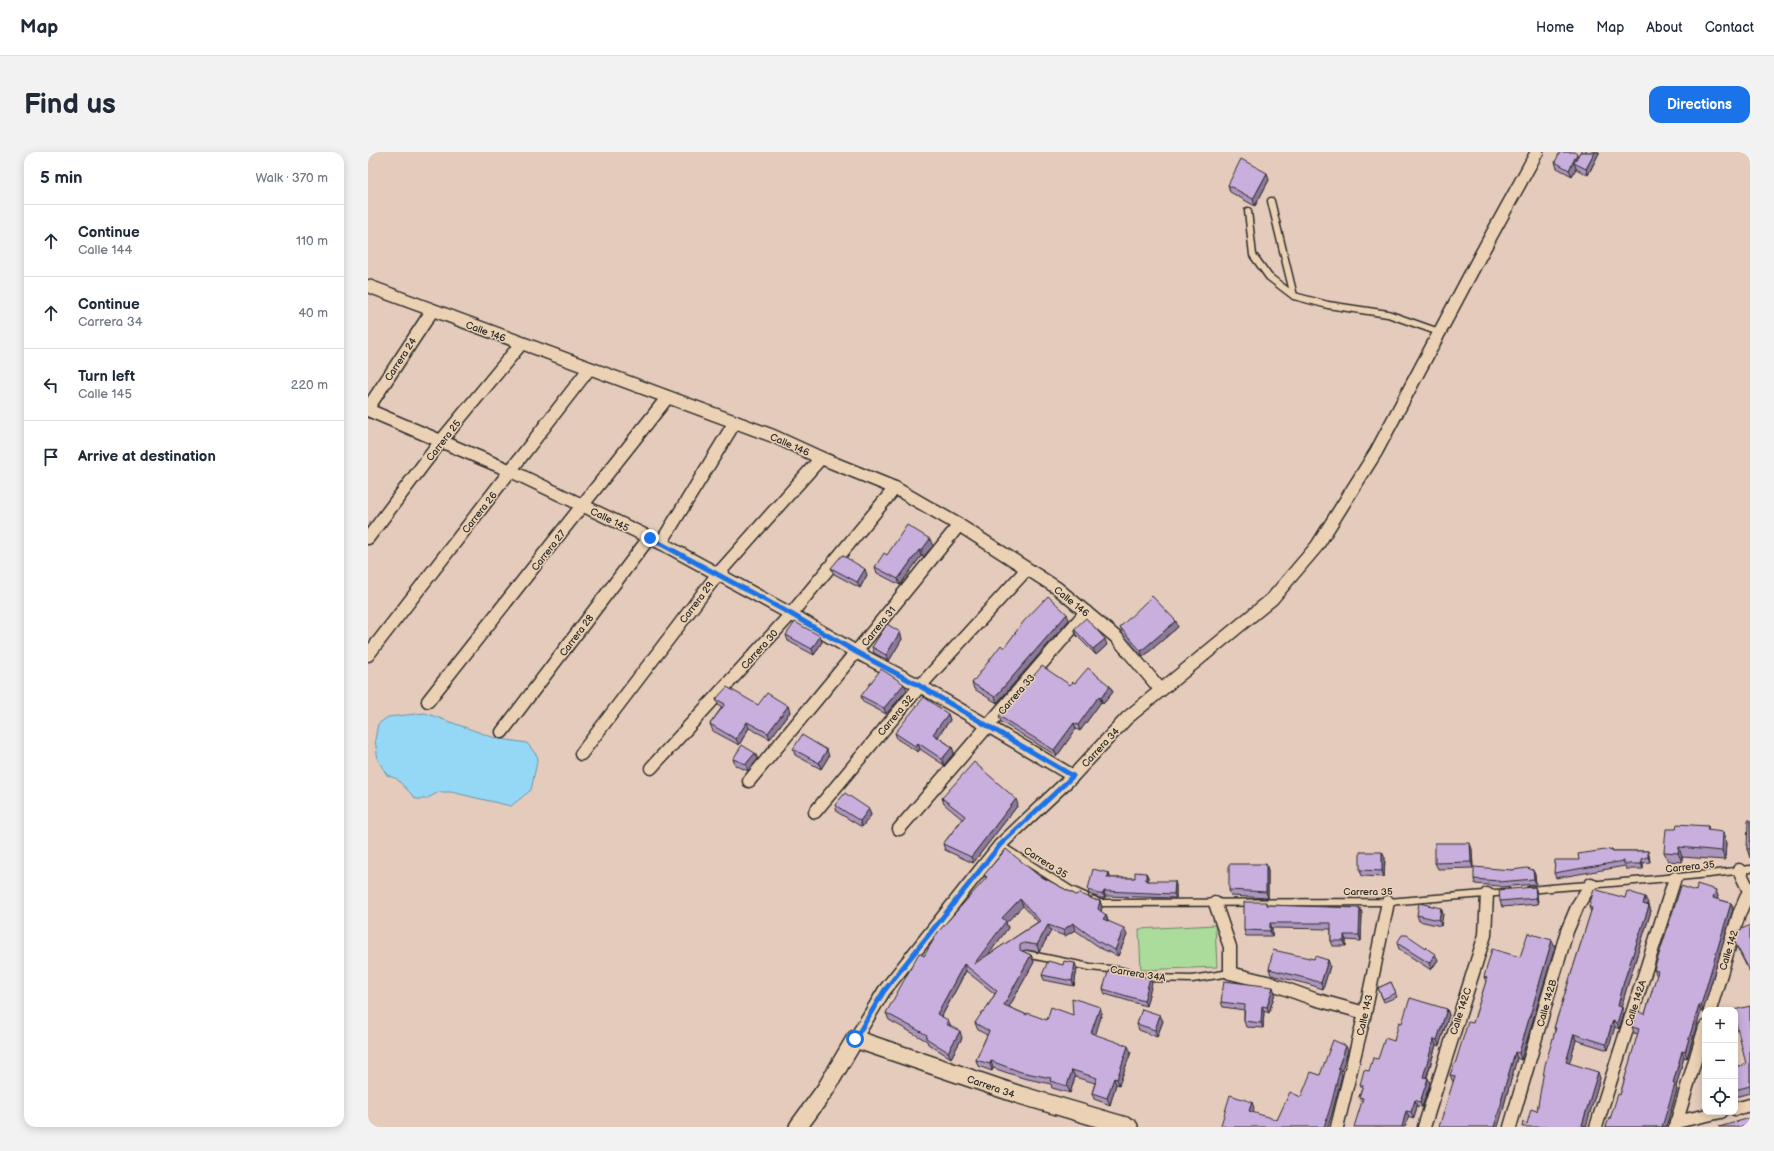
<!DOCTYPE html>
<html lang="en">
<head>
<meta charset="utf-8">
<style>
  :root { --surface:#fff; --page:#f2f2f3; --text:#1f2937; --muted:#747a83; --line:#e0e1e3; --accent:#1a73e8 }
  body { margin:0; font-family:"Balsamiq Sans",sans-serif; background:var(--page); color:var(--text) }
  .controls { position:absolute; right:12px; bottom:12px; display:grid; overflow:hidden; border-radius:8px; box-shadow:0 2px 10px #0003 }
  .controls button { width:36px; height:36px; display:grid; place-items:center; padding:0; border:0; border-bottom:1px solid var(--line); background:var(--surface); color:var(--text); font:20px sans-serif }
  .stop { position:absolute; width:12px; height:12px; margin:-9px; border:3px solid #1a73e8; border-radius:50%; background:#fff }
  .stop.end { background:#1a73e8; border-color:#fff; box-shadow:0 1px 4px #0008 }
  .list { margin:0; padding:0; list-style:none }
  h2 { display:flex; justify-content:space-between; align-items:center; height:52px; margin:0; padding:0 16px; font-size:17px }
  h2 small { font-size:13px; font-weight:400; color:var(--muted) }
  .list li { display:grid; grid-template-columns:26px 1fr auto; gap:12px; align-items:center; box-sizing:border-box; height:72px; padding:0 16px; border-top:1px solid var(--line) }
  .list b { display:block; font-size:15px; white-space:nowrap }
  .list p { margin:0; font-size:13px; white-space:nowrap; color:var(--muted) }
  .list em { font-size:13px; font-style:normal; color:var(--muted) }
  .icon { flex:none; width:22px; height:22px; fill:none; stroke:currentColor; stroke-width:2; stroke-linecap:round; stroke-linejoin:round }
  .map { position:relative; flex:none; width:1382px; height:975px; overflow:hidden; border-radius:12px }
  header { display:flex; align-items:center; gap:24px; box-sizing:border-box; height:56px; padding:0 20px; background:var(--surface); border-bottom:1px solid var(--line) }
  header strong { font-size:19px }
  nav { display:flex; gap:22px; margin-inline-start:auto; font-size:14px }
  .intro { display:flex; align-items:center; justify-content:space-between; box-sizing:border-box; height:96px; padding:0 24px }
  h1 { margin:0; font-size:28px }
  .button { padding:10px 18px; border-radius:12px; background:var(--accent); color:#fff; font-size:14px; font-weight:700 }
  main { display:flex; gap:24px; padding:0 24px }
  aside { flex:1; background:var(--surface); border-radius:12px; box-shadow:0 2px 10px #0003 }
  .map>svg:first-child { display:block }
  .green { fill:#abdc9c; stroke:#6b8464 }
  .water { fill:#95d8f6; stroke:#6b93a5 }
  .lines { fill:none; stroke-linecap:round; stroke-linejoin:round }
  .lane-casing { stroke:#2b2b2b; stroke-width:9 }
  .street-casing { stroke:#2b2b2b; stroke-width:15 }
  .secondary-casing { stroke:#2b2b2b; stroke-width:20 }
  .lane { stroke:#ecd2b4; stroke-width:6 }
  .street { stroke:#ecd2b4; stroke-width:12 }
  .secondary { stroke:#ecd2b4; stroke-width:17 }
  .wall { fill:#ad96be; stroke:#2b2b2b; fill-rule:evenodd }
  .shaded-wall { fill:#8d7a9b; stroke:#2b2b2b }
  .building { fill:#c9afdd; stroke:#2b2b2b; fill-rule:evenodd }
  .route { stroke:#1a73e8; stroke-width:5 }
  .labels { text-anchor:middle; stroke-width:3; stroke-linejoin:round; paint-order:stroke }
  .street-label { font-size:10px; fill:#2b2b2b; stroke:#ecd2b4 }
</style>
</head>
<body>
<header>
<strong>Map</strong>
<nav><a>Home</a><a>Map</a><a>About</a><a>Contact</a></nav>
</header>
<div class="intro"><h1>Find us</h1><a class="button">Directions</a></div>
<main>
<aside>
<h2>5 min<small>Walk · 370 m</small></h2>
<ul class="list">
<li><svg class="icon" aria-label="ahead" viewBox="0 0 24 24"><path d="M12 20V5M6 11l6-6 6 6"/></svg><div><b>Continue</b><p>Calle 144</p></div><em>110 m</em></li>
<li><svg class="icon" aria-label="ahead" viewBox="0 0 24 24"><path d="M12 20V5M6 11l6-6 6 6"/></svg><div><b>Continue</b><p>Carrera 34</p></div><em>40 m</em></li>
<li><svg class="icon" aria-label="left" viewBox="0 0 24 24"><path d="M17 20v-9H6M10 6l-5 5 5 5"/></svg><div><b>Turn left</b><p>Calle 145</p></div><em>220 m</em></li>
<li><svg class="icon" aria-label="arrive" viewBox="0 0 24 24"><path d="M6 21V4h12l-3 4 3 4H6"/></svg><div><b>Arrive at destination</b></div></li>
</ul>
</aside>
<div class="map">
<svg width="1382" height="975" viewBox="0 0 1382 975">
  <rect width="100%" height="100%" fill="#e5cbbc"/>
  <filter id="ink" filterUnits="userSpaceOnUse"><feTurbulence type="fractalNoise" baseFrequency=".025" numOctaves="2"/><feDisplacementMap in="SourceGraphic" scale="8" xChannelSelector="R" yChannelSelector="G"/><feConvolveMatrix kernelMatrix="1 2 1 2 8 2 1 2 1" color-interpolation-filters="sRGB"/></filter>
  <g filter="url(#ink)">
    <polygon class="green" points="847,773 849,815 773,818 771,777"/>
    <polygon class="water" points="57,561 127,586 159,591 170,605 163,638 143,654 83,640 71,640 58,647 48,647 29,627 19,623 10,608 7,588 10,572 20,565"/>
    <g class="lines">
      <g class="lane-casing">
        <g id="lane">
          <polyline points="903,49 926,144"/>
          <polyline points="880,59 885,103 901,125 926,144 960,153 1020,162 1071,180"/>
          <polyline points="632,693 703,738 717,744"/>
          <path d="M 1161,738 C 1235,731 1309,727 1382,717"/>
          <polyline points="726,748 731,751 1020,750 1140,740"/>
          <polyline points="658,802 722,815 751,818 783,826 824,827 862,821"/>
        </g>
      </g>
      <g class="street-casing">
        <g id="street">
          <polyline points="0,134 405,284 453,306 527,336 591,373 689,436 749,486 793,538"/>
          <polyline points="0,256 64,159"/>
          <polyline points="0,258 143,319 293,391 423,462 488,500 552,534 705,624"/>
          <polyline points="0,386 73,289 153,192"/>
          <polyline points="293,391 367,270"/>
          <polyline points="0,503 221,217"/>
          <polyline points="60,549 299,246"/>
          <polyline points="134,580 281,386"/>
          <polyline points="213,602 349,423 453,306"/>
          <polyline points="283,616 423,462 527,336"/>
          <polyline points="381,629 488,500 591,373"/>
          <polyline points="447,660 552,534 659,417"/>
          <polyline points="531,677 718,460"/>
          <polyline points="1371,718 1382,741"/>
          <polyline points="847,751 862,795 862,821 899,830 946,847 997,861"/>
          <polyline points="1342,858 1371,762 1381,739"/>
          <polyline points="487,887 516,839 632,693 705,624 759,566 904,447 949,394 1008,300 1112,104 1169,0"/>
          <polyline points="1367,957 1382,953"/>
          <polyline points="1308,970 1353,960"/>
          <polyline points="969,975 997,861 1020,750"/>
          <polyline points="1056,975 1117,783 1119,742"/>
          <polyline points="1142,975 1199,779 1210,753 1223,732"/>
          <polyline points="1228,975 1307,726"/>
          <polyline points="1307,975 1337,875"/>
        </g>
      </g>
      <g class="secondary-casing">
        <polyline id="secondary" points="430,975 457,938 487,887 652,943 761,975"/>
      </g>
      <use href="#lane" class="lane"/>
      <use href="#street" class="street"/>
      <use href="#secondary" class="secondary"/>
    </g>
    <g class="wall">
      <polygon points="1212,0 1231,0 1231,1 1220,23 1208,17 1208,16 1204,24 1189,16 1187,10 1210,4"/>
      <polygon points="901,28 887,54 862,40 860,33"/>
      <polygon points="565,394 555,405 553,404 532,433 509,421 507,415 519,403"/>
      <polygon points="463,416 499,423 492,436 466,422"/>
      <polygon points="701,468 629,551 606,537 604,531 636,496"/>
      <polygon points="752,475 810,475 775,505 754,481"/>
      <polygon points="706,477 739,493 728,503 708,483"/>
      <polygon points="532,480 534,487 521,509 506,501 504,495"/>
      <polygon points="418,483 454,490 446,503 420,489"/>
      <polygon points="707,531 745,540 735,552 733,550 712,579 708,577 689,604 633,570 631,564"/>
      <polygon points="539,538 518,562 495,550 493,544"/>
      <polygon points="348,547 390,553 420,554 422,560 402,587 381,576 371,593 345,579 342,572 354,555 350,553"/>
      <polygon points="580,562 582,568 570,585 584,595 586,601 576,613 552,597 550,600 529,587 527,581"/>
      <polygon points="425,597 461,604 453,617 427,603"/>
      <polygon points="365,607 390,607 380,619 367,613"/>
      <polygon points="574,646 650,653 605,711 577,698 575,692 594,667 576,652"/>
      <polygon points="467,653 501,657 503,663 494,675 469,660"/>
      <polygon points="1382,668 1382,706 1379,697"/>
      <polygon points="1340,674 1341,678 1358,689 1357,708 1314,705 1314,710 1300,709 1296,700 1308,677"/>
      <polygon points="1104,697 1105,716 1070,717 1067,711"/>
      <polygon points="1244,697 1245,699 1280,699 1281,704 1282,710 1275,711 1275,717 1258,717 1257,714 1188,726 1186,721 1211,708"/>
      <polygon points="1017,706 1016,725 994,724 992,718"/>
      <polygon points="898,712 900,718 900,746 863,744 861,738"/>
      <polygon points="1144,718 1165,718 1167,723 1168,732 1133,735 1132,734 1107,732 1106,727"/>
      <polygon points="741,721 742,726 767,726 778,721 780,725 780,729 808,733 808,746 737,744 737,746 732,746 721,742 720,737"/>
      <path d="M 616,723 L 670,723 L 708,743 L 727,748 L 732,749 L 734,755 L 733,760 L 738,763 L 740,769 L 759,783 L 750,804 L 734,797 L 707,778 L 697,784 L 683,779 L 671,800 L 659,798 L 654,799 L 663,803 L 666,810 L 641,855 L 659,863 L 679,868 L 705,863 L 734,861 L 727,883 L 763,900 L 751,933 L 748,932 L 742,953 L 726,947 L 724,941 L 727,931 L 707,925 L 702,941 L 684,936 L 683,932 L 655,926 L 625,916 L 624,919 L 610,914 L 608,908 L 619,883 L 610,878 L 607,871 L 616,860 L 627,842 L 598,819 L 574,864 L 594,886 L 583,906 L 560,892 L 559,889 L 521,868 L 518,861 L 556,804 L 618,727 ZM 655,754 L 670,770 L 620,803 L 640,776 L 638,771 Z"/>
      <polygon points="1167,735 1169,741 1170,752 1134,755 1132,749"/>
      <polygon points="1328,739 1350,744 1349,747 1363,751 1365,757 1335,859 1333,859 1319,906 1316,905 1308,935 1309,938 1298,975 1238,975 1242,967 1252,943 1270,882 1266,881 1264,875 1277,862 1289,824 1286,818"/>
      <polygon points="1257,746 1280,751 1279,753 1281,754 1283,759 1259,835 1253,855 1254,855 1256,861 1251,877 1247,875 1246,877 1240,898 1208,888 1201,911 1232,926 1218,974 1159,972 1169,959 1187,878 1186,876 1223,760 1221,755"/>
      <polygon points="898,750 899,753 992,756 994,761 993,789 978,788 978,794 965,794 963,789 963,777 904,776 904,784 878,784 876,778"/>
      <polygon points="1073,756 1075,762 1073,774 1051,769 1049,763"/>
      <polygon points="1382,773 1382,821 1366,789"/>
      <polygon points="1184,788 1187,795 1153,908 1149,906 1136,953 1136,955 1085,930 1082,923 1105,871 1118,830 1116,825"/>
      <polygon points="1029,791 1070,808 1063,818 1031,797"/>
      <polygon points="960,808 962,814 955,837 943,833 903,823 901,817"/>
      <polygon points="709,817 706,834 676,828 674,823"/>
      <polygon points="1023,830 1029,845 1016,850 1010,836"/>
      <polygon points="784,831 778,854 737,842 735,837"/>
      <polygon points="907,841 901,861 896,859 895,876 878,875 876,869 876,858 855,855 853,850"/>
      <polygon points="1382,854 1382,941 1367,945 1367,915 1378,912"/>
      <polygon points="1079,857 1081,863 1071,894 1068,893 1059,926 1060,926 1062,932 1054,955 1049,954 1046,966 994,951 991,945 994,937 992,933 1001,919 1026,889 1034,871"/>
      <polygon points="795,869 789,885 771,878 769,872"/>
    </g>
    <g class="shaded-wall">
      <polygon points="1227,0 1231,0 1231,1 1220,23 1218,17"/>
      <polygon points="1209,2 1212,8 1206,11 1208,16 1204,24 1201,18"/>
      <polygon points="899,21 901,28 887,54 885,47"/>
      <polygon points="562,387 565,394 555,405 553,399"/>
      <polygon points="551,398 553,404 532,433 530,427"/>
      <polygon points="497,417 499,423 492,436 489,430"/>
      <polygon points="699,462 701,468 629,551 627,545"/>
      <polygon points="808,469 810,475 775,505 773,499"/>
      <polygon points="532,480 534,487 521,509 518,503"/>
      <polygon points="452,484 454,490 446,503 444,497"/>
      <polygon points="737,487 739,493 728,503 725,497"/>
      <polygon points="536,532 539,538 518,562 516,556"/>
      <polygon points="742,534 745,540 735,552 733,546"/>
      <polygon points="731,544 733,550 712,579 710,573"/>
      <polygon points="420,554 422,560 402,587 400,581"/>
      <polygon points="580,562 582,568 567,588 565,582"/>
      <polygon points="379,570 381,576 371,593 368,587"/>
      <polygon points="706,571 708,577 689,604 686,598"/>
      <polygon points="550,591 552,597 550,600 547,594"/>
      <polygon points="584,595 586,601 576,613 574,607"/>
      <polygon points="459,598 461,604 453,617 451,611"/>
      <polygon points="387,601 390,607 380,619 378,612"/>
      <polygon points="648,647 650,653 605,711 603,705"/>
      <polygon points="501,657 503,663 494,675 492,669"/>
      <polygon points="1355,680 1358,689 1357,708 1354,699"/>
      <polygon points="1102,691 1104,697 1105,716 1103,710"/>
      <polygon points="1311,695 1314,705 1314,710 1310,701"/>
      <polygon points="1280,699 1281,704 1282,710 1280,705"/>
      <polygon points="1014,700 1017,706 1016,725 1014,719"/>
      <polygon points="1273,707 1275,711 1275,717 1273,712"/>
      <polygon points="898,712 900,718 900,746 898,740"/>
      <polygon points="1165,718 1167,723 1168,732 1166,727"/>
      <polygon points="741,721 742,725 741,730 739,726"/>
      <polygon points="778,721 780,725 780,733 778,729"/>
      <polygon points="807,729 808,733 808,746 806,742"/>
      <polygon points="1167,735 1169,741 1170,752 1168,746"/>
      <polygon points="1348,738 1350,744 1348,752 1345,746"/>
      <polygon points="736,739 737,744 737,746 735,742"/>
      <polygon points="1277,745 1280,751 1278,758 1275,752"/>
      <polygon points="652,747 655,754 638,771 640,776 609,818 606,812 634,766"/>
      <polygon points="732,749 734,755 732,764 730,757"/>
      <polygon points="1363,751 1365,757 1335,859 1333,853"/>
      <polygon points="1281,754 1283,759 1259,835 1252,860 1250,854 1256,829"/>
      <polygon points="992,756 994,761 993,789 991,783"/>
      <polygon points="1073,756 1075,762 1073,774 1071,768"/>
      <polygon points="738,763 740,769 735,767"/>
      <polygon points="705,771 707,778 697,784 695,778"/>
      <polygon points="902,771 904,776 904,784 902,779"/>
      <polygon points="680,773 683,779 671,800 669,793"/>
      <polygon points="756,776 759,783 750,804 747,798"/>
      <polygon points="976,783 978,788 978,794 976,789"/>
      <polygon points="1184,788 1187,795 1153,908 1151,901"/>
      <polygon points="1067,802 1070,808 1063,818 1061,811"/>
      <polygon points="663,803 666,810 639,859 636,853"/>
      <polygon points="960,808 962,814 955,837 953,831"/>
      <polygon points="707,811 709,817 706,834 704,829"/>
      <polygon points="596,812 598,819 571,869 569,862"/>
      <polygon points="782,826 784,831 778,854 776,849"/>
      <polygon points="905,835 907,841 901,861 899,855"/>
      <polygon points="1331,853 1333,859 1319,906 1317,900"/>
      <polygon points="894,854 896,859 895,876 893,871"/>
      <polygon points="732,855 734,861 726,888 723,881"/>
      <polygon points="1254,855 1256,861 1251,877 1249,871"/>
      <polygon points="1079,857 1081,863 1071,894 1069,888"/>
      <polygon points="792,863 795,869 789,885 787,878"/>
      <polygon points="580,868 583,874 578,872"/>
      <polygon points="1245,869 1247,875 1240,898 1238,892"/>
      <polygon points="592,879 594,886 583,906 580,900"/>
      <polygon points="1206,882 1208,888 1200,916 1198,910"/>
      <polygon points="1066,887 1068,893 1057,930 1055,925"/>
      <polygon points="760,894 763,900 751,933 749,927"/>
      <polygon points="978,894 980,899 973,920 974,923 965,958 960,975 956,975 970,916"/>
      <polygon points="1314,899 1316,905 1308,935 1309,938 1298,975 1294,975 1305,931"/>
      <polygon points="1147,900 1149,906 1136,953 1136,955 1130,975 1126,975 1133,948"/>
      <polygon points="623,909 625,916 624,919 622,912"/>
      <polygon points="704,918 707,925 702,941 699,934"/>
      <polygon points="1230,920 1232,926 1218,975 1214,973"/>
      <polygon points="746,926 748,932 742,953 739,946"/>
      <polygon points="1060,926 1062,932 1054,955 1052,950"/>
      <polygon points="1047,948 1049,954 1046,966 1043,960"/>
      <polygon points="884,950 886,956 884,965 881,959"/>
      <polygon points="1038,959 1041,964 1037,975 1034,975"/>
    </g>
    <g class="building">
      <polygon points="1192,0 1206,0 1209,2 1201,18 1187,10"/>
      <polygon points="1212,0 1227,0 1218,17 1206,11"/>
      <polygon points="873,7 899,21 885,47 860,33"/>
      <polygon points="539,373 562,387 553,399 551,398 530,427 507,415 516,401 519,403"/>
      <polygon points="474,403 497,417 489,430 463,416"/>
      <polygon points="680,444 699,462 627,545 604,531 633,493 636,496 656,469"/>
      <polygon points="784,444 808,469 773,499 752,475"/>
      <polygon points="718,466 737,487 725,497 706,477"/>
      <polygon points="427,470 452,484 444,497 418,483"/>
      <polygon points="519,472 532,480 518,503 504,495"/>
      <polygon points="674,514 702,533 705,530 707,531 720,516 742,534 733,546 731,544 710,573 706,571 686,598 631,564"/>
      <polygon points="513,517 536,532 516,556 493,544"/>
      <polygon points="359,535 390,553 399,541 420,554 400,581 379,570 368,587 342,572 357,552 348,547"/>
      <polygon points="556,545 580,562 565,582 584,595 574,607 550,591 547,594 527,581"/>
      <polygon points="434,583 459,598 451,611 425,597"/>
      <polygon points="374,593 387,601 378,612 365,607"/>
      <polygon points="606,610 648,647 603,705 575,692 597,664 574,646"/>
      <polygon points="477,641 501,657 492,669 467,653"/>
      <polygon points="1380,668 1382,668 1382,697 1379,697"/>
      <polygon points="1309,672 1340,674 1339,678 1355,680 1354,699 1311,695 1310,701 1296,700 1298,677 1308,677"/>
      <polygon points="1067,691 1102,691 1103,710 1067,711"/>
      <path d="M 638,697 L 670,723 L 708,743 L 711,741 L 727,748 L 732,749 L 730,757 L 738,763 L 735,767 L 756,776 L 747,798 L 731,790 L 705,771 L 695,778 L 680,773 L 669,793 L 656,791 L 652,793 L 652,798 L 663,803 L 636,853 L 659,863 L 659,861 L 679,868 L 683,855 L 705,863 L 704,846 L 732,855 L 723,881 L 760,894 L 749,927 L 746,926 L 739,946 L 724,941 L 729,926 L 704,918 L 699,934 L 682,929 L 683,926 L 653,920 L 623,909 L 622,912 L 608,908 L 621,879 L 607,871 L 615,859 L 616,860 L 629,839 L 596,812 L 569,862 L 580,868 L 578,872 L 592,879 L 580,900 L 558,886 L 559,883 L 518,861 L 551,801 L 556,804 L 570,780 L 619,725 L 616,723 ZM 652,747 L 672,769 L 606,812 L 638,769 L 634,766 Z"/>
      <polygon points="1244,697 1244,699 1280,699 1280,705 1273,707 1273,712 1256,712 1256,709 1186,721 1187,708 1211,708 1210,702"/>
      <polygon points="992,700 1014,700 1014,719 992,718"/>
      <polygon points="861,712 898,712 898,740 861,738"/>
      <polygon points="1106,715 1144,718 1159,716 1165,718 1166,727 1131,730 1131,729 1106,727"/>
      <polygon points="725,717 741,721 739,726 767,726 767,720 778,721 778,729 807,729 806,742 736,739 735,742 730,742 720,737"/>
      <polygon points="1329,732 1348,738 1345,746 1363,751 1333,853 1331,853 1317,900 1314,899 1305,931 1307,932 1294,975 1238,975 1241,966 1242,967 1250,942 1252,943 1271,877 1264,875 1269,859 1277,862 1290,819 1286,818 1313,734 1328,739"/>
      <polygon points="1167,735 1168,746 1132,749 1131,738"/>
      <polygon points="1226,737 1257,746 1259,739 1277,745 1275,752 1281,754 1256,829 1250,854 1254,855 1249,871 1245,869 1244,871 1238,892 1206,882 1198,910 1230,920 1214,973 1221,975 1154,975 1155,970 1159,972 1163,957 1169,959 1177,913 1188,876 1186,876 1224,756 1221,755"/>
      <polygon points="876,750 898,750 898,753 992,756 991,783 976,783 976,789 963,789 963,771 902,771 902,779 876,778"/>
      <polygon points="1051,751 1073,756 1071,768 1049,763"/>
      <polygon points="1382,773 1382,819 1366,789 1370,779"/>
      <polygon points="1160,781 1184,788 1151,901 1147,900 1133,948 1134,949 1126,975 1071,975 1087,924 1082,923 1086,912 1087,912 1100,870 1105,871 1119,826 1116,825 1124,797 1152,805"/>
      <polygon points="1034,783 1039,783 1067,802 1061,811 1029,791"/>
      <polygon points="905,798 946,807 947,804 960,808 953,831 941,827 901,817"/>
      <polygon points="680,809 695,813 696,809 707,811 704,829 674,823"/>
      <polygon points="741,817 782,826 776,849 735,837"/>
      <polygon points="856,829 905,835 899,855 894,854 893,871 876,869 877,853 853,850"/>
      <polygon points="1023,830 1028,841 1015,847 1010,836"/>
      <polygon points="1042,846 1079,857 1069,888 1066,887 1060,908 1055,925 1060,926 1052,950 1047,948 1043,960 1038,959 1034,975 986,975 995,946 991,945 995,933 992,933 996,918 1001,919 1005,906 1010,907 1017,886 1026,889 1031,870 1034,871"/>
      <polygon points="1382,854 1382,934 1367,938 1367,915 1378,912 1367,867 1367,858 1366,858"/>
      <polygon points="774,857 792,863 787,878 769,872"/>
      <polygon points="965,888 978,894 970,916 972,917 963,953 956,975 858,975 853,973 862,943 884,950 881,959 909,968 922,940 933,945 943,920 952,923"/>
      <polygon points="1382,966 1382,975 1351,975"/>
    </g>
  </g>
  <g class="lines" filter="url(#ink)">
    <polyline class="route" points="282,386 423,462 488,500 552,534 705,624 632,693 516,839 487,887"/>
  </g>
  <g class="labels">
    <g class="street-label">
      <text transform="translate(118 179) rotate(20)" y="4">Calle 146</text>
      <text transform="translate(32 207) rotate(-57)" y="4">Carrera 24</text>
      <text transform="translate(75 288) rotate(-52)" y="4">Carrera 25</text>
      <text transform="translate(422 292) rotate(24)" y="4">Calle 146</text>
      <text transform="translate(111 360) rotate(-52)" y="4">Carrera 26</text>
      <text transform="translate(242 367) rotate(26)" y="4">Calle 145</text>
      <text transform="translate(180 398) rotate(-52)" y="4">Carrera 27</text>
      <text transform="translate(704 449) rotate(39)" y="4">Calle 146</text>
      <text transform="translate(328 450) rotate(-53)" y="4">Carrera 29</text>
      <text transform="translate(510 474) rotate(-51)" y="4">Carrera 31</text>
      <text transform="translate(208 483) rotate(-53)" y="4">Carrera 28</text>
      <text transform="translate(391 497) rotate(-48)" y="4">Carrera 30</text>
      <text transform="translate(648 542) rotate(-49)" y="4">Carrera 33</text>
      <text transform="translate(527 563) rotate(-50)" y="4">Carrera 32</text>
      <text transform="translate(732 595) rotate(-47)" y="4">Carrera 34</text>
      <text transform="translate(678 710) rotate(32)" y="4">Carrera 35</text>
      <text transform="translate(1322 714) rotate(-6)" y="4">Carrera 35</text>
      <text x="1000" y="743">Carrera 35</text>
      <text transform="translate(1360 798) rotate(-73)" y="4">Calle 142</text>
      <text transform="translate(770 821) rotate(9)" y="4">Carrera 34A</text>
      <text transform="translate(1178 851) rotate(-74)" y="4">Calle 142B</text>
      <text transform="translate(1267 851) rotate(-72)" y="4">Calle 142A</text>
      <text transform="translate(1092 859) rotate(-72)" y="4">Calle 142C</text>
      <text transform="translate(996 863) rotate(-77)" y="4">Calle 143</text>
      <text transform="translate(623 934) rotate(19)" y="4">Carrera 34</text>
    </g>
  </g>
</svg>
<div class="controls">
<button>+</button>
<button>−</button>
<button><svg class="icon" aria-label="locate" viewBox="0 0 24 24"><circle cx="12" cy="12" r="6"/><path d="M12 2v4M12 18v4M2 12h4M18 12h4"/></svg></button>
</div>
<div class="stop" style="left:487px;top:887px"></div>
<div class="stop end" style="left:282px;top:386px"></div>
</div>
</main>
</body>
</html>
